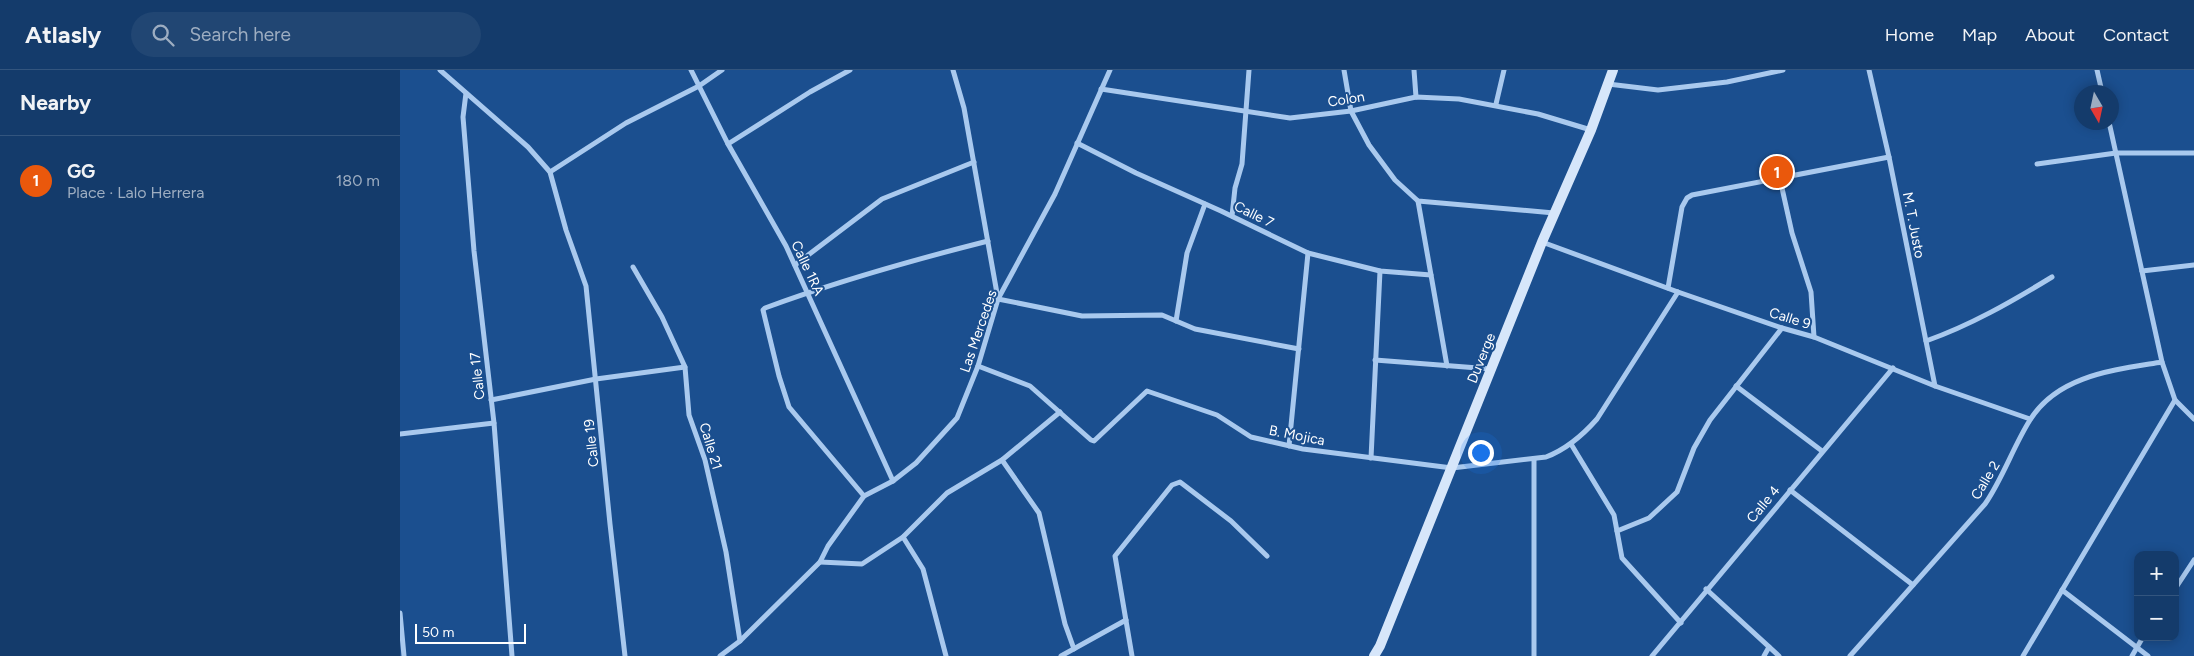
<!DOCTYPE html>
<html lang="en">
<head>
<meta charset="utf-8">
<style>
  :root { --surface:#143b6b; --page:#214673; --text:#f1f3f6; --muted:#9dadc1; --line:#33557e; --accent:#ea580c }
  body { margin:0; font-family:Figtree,sans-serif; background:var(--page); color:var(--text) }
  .controls { position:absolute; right:15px; bottom:15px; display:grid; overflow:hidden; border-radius:10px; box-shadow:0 2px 12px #0003 }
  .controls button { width:45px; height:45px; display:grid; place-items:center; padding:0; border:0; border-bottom:1px solid var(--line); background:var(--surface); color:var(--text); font:25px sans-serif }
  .compass { position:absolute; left:1674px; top:15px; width:45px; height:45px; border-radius:50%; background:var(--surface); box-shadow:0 2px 12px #0003; rotate:171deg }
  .scale { position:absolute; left:15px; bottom:12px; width:111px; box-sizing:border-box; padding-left:5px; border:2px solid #fff; border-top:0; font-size:14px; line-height:18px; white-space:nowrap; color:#fff; -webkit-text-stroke:4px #1b4f8f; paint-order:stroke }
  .you { position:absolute; left:1080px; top:382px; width:18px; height:18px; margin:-12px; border:4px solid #fff; border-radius:50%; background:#1a73e8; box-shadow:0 0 0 8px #1a73e833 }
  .badge { display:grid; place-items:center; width:32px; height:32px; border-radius:50%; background:var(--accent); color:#fff; font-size:16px; font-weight:700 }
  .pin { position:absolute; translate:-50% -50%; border:2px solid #fff; box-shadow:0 1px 5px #0006 }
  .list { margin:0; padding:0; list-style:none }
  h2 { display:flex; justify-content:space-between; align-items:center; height:65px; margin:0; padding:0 20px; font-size:21px }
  h2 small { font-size:16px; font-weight:400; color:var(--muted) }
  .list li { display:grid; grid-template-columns:32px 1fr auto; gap:15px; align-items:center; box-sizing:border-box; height:90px; padding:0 20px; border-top:1px solid var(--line) }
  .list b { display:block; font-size:19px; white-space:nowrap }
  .list p { margin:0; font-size:16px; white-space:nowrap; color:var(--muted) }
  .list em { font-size:16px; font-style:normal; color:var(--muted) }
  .icon { flex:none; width:28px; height:28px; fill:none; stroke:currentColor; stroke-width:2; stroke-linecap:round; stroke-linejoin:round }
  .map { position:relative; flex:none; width:1794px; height:586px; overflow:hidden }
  header { display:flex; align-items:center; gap:30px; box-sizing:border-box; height:70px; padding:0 25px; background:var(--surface); border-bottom:1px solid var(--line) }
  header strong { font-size:24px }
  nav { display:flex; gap:28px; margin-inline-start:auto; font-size:18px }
  .search { width:350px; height:45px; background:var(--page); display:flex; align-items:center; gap:12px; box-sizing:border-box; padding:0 18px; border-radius:28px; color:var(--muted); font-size:19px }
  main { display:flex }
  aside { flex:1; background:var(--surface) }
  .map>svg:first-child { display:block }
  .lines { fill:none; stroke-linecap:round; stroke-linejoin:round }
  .street { stroke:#a9c9ee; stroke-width:5 }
  .secondary { stroke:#d6e6fa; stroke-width:10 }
  .labels { text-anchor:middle; stroke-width:4; stroke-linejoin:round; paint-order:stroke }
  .street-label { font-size:14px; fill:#fff; stroke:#1b4f8f }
</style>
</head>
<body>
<header>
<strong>Atlasly</strong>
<div class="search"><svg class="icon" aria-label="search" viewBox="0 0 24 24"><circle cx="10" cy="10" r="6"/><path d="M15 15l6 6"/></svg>Search here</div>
<nav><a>Home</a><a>Map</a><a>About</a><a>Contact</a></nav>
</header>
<main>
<aside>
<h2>Nearby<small></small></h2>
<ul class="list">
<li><span class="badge">1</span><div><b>GG</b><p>Place · Lalo Herrera</p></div><em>180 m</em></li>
</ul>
</aside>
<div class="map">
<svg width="1794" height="586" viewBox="0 0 1794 586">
  <rect width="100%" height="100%" fill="#1b4f8f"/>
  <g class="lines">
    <g class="street">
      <polyline points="40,0 128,77 150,102 166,160 186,216 210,454 225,586"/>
      <polyline points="291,0 328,74 386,176 493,411"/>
      <polyline points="553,0 564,38 598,229 682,246 762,245 795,259 899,279"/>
      <polyline points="944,0 951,41 969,75 995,110 1018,131 1154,143"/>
      <polyline points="1014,0 1016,27"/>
      <polyline points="1469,0 1489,87 1535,316"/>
      <polyline points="1697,0 1702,22"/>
      <polyline points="1208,14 1258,20 1327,12 1383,0"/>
      <polyline points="701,19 890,48 951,41 1016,27 1059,29 1138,44 1191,60"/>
      <polyline points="66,23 63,47 74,181 94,353 112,586"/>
      <polyline points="1096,34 1104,0"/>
      <polyline points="1709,52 1762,292 1775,330 1794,349"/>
      <polyline points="677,73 736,103 821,141 908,183 980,201 1031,205"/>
      <polyline points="328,74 410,22 450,0"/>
      <polyline points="1637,94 1716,83 1794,83"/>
      <polyline points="150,102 226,53 299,16 322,0"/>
      <polyline points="1380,109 1392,163 1411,222 1414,267"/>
      <polyline points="1018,131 1047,296"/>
      <polyline points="832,146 835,118 842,94 849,0"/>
      <polyline points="1142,172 1278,222 1382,258 1414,267 1535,316 1630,349"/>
      <polyline points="395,195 482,129 574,92"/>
      <polyline points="233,197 262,247 285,297 289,345 305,390 326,482 340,571"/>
      <polyline points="1742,201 1794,195"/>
      <polyline points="1268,218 1282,137 1287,128 1292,125 1489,87"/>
      <polyline points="776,251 787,183 805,134"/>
      <path d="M 1526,271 C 1571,255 1611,232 1652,207"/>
      <polyline points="975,290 1091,299"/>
      <path d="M 578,296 L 630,316 L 691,370 L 694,371 L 747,321 L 817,345 L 851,367 L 903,379 L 1052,398 L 1146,387 C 1167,379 1182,366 1197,349 L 1278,222"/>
      <polyline points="1336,316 1422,381"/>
      <polyline points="91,330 196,309 285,297"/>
      <polyline points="0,364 94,353"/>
      <polyline points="1171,374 1214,445 1222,488 1281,553"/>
      <polyline points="889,376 908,183"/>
      <polyline points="971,388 980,201"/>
      <polyline points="602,390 639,443 665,554 674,579"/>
      <polyline points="1390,420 1513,515"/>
      <path d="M 464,426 L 389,337 L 379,306 L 363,240 L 365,238 C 438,211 513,190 588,171"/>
      <polyline points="1217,461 1249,448 1277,422 1294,378 1310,350 1382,258"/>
      <polyline points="503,467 523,499 546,586"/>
      <polyline points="420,492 462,494 503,467 547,423 602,390 660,342"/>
      <polyline points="1306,519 1379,586"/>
      <polyline points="1775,519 1794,490"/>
      <polyline points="1662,520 1748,586"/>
      <polyline points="0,543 4,586"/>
      <polyline points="320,586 340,571 420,492 428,476 464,426 493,411 516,393 557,348 578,296 598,229 655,124 710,0"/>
      <polyline points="661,586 726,550"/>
      <polyline points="732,586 715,486 772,415 780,412 831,451 867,486"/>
      <polyline points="1134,586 1134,389"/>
      <polyline points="1252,586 1493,298"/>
      <polyline points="1364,586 1369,577"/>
      <path d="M 1450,586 L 1585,434 C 1603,408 1613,377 1630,350 C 1658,305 1714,300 1762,292"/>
      <polyline points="1623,586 1775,330"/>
      <polyline points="1732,586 1743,567"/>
    </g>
    <polyline class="secondary" points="974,586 980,576 1142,172 1191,60 1213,0"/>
  </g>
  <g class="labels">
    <g class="street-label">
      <text transform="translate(946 29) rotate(-9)" y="5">Colon</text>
      <text transform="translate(854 144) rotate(26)" y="5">Calle 7</text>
      <text transform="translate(1514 155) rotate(79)" y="5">M. T. Justo</text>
      <text transform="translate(408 198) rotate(65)" y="5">Calle 1RA</text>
      <text transform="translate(1390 248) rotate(17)" y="5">Calle 9</text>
      <text transform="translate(578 261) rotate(-71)" y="5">Las Mercedes</text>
      <text transform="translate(1081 288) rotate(-68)" y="5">Duverge</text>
      <text transform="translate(77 306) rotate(-96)" y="5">Calle 17</text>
      <text transform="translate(897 365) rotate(11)" y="5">B. Mojica</text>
      <text transform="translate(191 373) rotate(-96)" y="5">Calle 19</text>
      <text transform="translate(311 376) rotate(73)" y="5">Calle 21</text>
      <text transform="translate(1585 410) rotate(-59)" y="5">Calle 2</text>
      <text transform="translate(1363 434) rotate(-50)" y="5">Calle 4</text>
    </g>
  </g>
</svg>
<div class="controls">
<button>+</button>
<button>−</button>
</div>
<svg class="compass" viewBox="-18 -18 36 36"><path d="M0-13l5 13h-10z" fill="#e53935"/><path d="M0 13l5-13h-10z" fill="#9dadc1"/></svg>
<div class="scale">50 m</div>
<div class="you"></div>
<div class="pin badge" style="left:1377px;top:102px">1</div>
</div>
</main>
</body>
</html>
